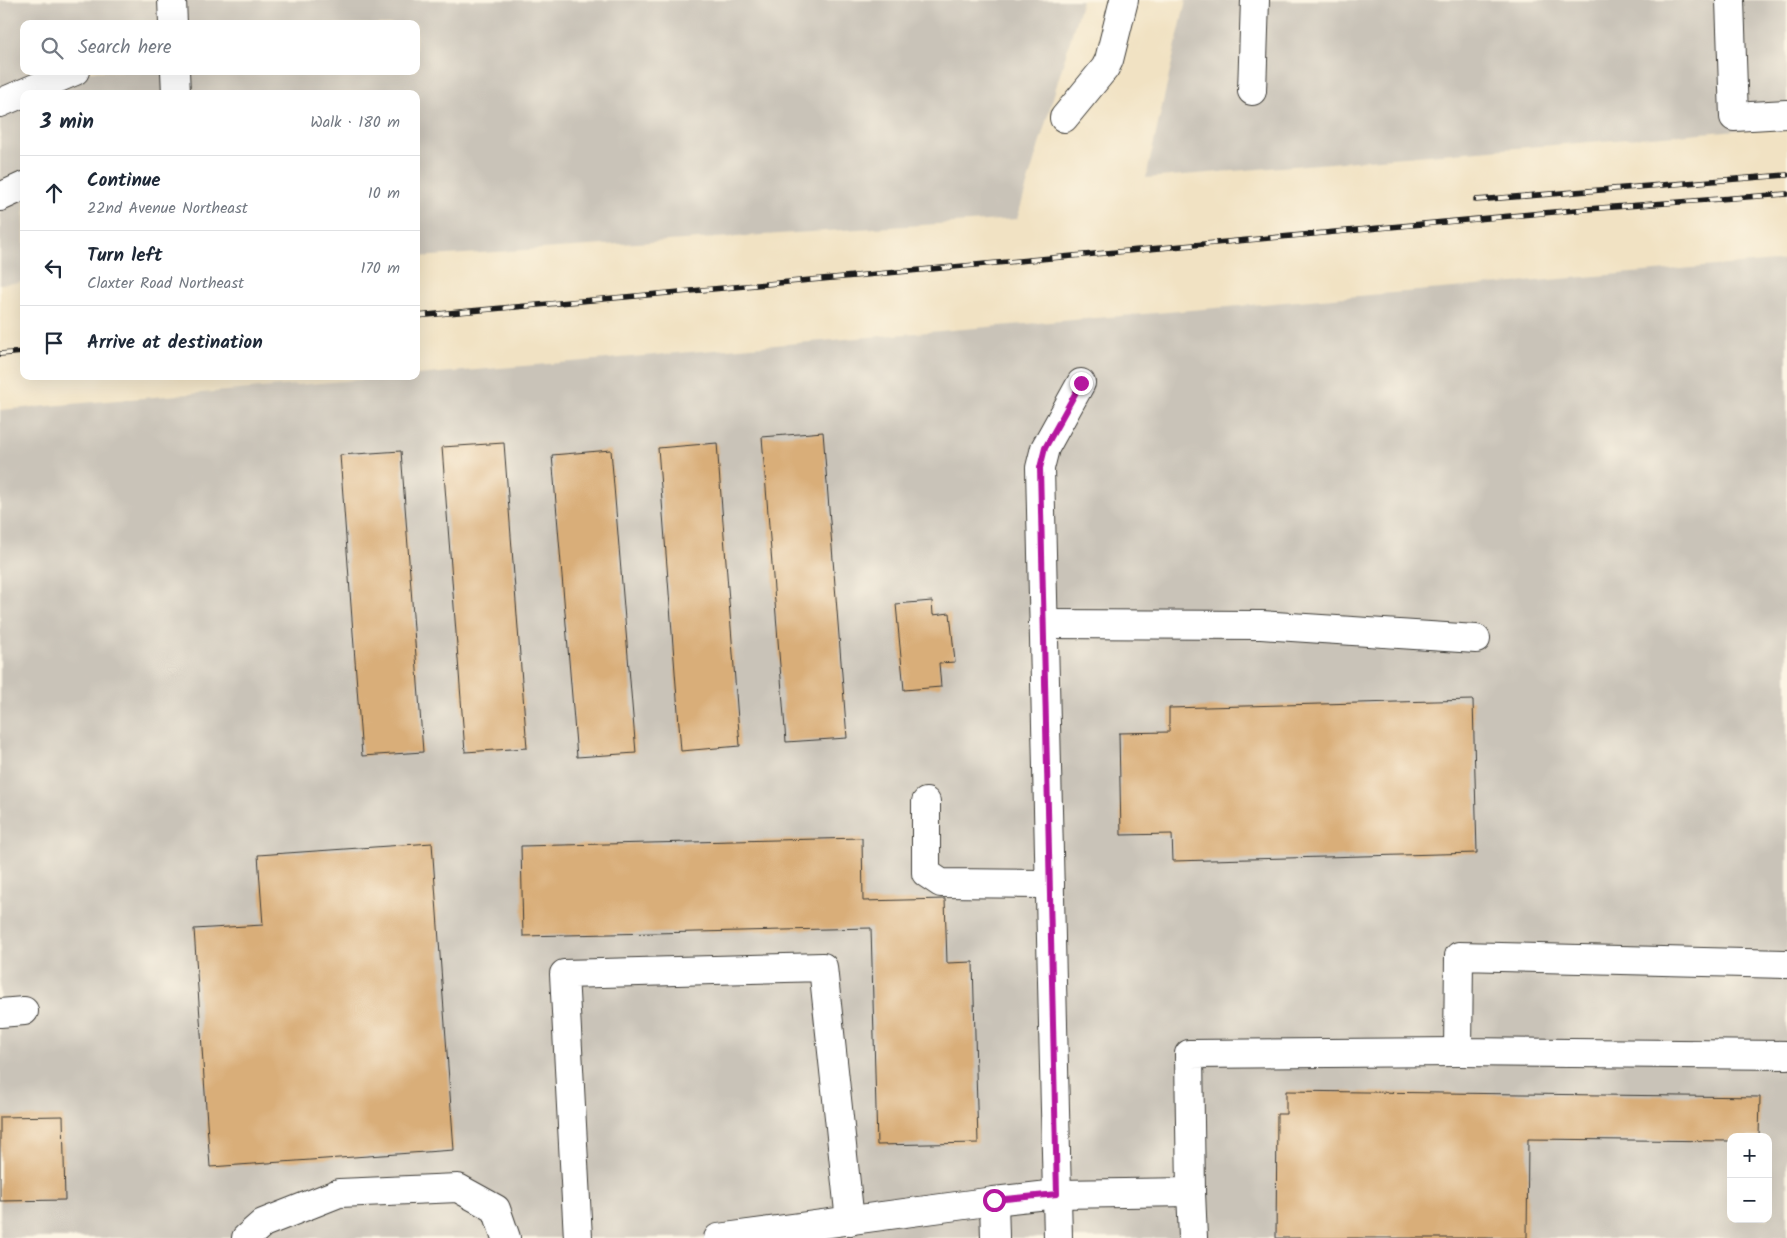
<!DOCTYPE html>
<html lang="en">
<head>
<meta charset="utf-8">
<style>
  :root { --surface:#fff; --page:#f2f2f3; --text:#1f2937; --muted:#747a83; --line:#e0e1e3 }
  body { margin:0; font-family:Kalam,sans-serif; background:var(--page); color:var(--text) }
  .controls { position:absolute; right:15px; bottom:15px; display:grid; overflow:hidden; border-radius:10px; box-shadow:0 5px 20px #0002 }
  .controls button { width:45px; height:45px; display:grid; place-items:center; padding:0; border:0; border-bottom:1px solid var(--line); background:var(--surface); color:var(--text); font:25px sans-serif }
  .stop { position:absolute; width:15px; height:15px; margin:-11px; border:4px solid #b5179e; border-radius:50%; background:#fff }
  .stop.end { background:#b5179e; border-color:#fff; box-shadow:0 1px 5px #0008 }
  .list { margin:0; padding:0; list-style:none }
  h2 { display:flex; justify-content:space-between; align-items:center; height:65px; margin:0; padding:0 20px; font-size:21px }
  h2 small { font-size:16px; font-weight:400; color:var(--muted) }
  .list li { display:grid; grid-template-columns:32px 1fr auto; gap:15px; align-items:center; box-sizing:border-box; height:75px; padding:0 20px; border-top:1px solid var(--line) }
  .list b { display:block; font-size:19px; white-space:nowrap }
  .list p { margin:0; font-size:16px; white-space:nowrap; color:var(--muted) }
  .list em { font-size:16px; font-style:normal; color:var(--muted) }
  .icon { flex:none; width:28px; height:28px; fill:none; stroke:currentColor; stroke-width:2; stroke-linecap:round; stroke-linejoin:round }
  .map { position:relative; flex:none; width:1787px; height:1238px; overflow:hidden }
  .search { position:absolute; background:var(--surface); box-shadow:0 5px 20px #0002; left:20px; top:20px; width:400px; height:55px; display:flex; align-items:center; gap:12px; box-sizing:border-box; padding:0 18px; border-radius:10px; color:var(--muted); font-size:19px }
  .panel { position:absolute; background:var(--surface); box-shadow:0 5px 20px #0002; left:20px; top:90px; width:400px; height:290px; border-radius:10px }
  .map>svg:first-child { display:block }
  .industrial { fill:#c9c3b8; fill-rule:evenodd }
  .building { fill:#d9ae79 }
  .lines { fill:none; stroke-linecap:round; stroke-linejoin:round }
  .minor-casing { stroke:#3c3a35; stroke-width:30 }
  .minor { stroke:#fff; stroke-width:28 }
  .rail-casing { stroke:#1c1c1c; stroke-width:5.5 }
  .rail { stroke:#fcf5e5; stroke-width:4; stroke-dasharray:11; stroke-linecap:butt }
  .route { stroke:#b5179e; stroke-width:6 }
</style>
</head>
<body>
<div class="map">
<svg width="1787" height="1238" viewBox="0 0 1787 1238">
  <rect width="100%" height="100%" fill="#fcf5e5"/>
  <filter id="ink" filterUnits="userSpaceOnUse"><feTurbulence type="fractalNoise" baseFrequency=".02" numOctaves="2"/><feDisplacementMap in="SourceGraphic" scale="10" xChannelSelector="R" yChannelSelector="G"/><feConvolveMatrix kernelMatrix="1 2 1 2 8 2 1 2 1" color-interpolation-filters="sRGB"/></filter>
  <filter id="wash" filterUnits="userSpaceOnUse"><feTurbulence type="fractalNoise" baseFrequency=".0096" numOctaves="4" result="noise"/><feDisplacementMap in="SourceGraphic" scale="20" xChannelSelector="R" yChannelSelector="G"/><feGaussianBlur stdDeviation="1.12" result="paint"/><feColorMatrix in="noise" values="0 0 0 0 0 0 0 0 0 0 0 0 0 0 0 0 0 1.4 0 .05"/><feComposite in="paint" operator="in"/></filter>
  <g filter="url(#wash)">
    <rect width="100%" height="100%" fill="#f1e2c3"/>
    <g class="industrial">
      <path d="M 0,0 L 1082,0 L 1017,219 L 416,257 L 416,94 L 24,94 L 24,282 L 0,284 ZM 24,24 L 416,24 L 416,71 L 24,71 Z"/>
      <polygon points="1186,0 1787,0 1787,126 1146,178"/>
      <path d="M 1787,260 L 1787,1238 L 0,1238 L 0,410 ZM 1731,1137 L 1768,1137 L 1768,1219 L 1731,1219 Z"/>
    </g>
    <g id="blocks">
      <g class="building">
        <polygon points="823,432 847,738 786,742 762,437"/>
        <polygon points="504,443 527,748 465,752 442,447"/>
        <polygon points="717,443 740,746 681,751 658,448"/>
        <polygon points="611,450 636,753 577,757 552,455"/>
        <polygon points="401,451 423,752 362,756 340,455"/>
        <polygon points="932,601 933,615 950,613 955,662 939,663 941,687 904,690 896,604"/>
        <polygon points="1473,700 1477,853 1173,861 1172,834 1121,835 1119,733 1169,732 1169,708"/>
        <polygon points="862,838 863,901 945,899 947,963 973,962 978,1143 877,1145 871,928 523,936 521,846"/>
        <polygon points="432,843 454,1150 210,1167 194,929 263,925 258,855"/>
        <polygon points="1286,1091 1760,1097 1759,1137 1731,1137 1731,1141 1528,1139 1527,1238 1276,1238 1277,1114 1286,1114"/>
        <polygon points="63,1116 65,1200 0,1201 0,1117"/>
      </g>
    </g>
  </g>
  <g filter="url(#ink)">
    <use href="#blocks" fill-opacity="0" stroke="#3c3a35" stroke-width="1"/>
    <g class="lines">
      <g class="minor-casing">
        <g id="minor">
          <polyline points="172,0 173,24"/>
          <polyline points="1730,0 1734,117 1787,114"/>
          <polyline points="175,71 176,94"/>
          <polyline points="1252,91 1255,0"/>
          <polyline points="0,103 75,71"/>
          <polyline points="1064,118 1105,68 1109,60 1124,0"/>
          <polyline points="0,197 24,186"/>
          <polyline points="1043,624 1261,625 1476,639"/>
          <polyline points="926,802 926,873 941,883 1050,884"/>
          <polyline points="1787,964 1459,956 1458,1052 1787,1055"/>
          <polyline points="0,1013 24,1011"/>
          <polyline points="1191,1192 1193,1238"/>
          <polyline points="994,1201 995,1238"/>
          <polyline points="246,1238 263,1223 339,1193 458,1188 496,1209 506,1238"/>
          <polyline points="578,1238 564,974 823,967 850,1221"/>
          <polyline points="718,1238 994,1201 1057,1194 1191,1192 1189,1054 1458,1052"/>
          <polyline points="1058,1238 1040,468 1045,448 1081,383"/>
        </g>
      </g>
      <use href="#minor" class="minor"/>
      <g class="rail-casing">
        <g id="rail">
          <polyline points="1476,200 1787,175"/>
          <polyline points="416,316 1587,209 1787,194"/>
          <polyline points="0,354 24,352"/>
        </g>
      </g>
      <use href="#rail" class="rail"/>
    </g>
  </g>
  <g class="lines" filter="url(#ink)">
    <polyline class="route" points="994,1200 1057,1194 1040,468 1045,448 1081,383"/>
  </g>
</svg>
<div class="controls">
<button>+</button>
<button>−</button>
</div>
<div class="stop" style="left:994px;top:1200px"></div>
<div class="stop end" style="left:1081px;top:383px"></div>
<div class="search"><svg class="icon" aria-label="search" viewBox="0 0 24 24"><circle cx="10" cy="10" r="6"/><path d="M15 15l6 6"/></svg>Search here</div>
<section class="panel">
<h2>3 min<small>Walk · 180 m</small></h2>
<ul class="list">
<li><svg class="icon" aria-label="ahead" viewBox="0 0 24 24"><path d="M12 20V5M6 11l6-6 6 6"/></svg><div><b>Continue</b><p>22nd Avenue Northeast</p></div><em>10 m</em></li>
<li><svg class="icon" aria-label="left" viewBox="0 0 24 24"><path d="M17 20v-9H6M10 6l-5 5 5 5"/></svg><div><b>Turn left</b><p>Claxter Road Northeast</p></div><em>170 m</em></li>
<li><svg class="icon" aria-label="arrive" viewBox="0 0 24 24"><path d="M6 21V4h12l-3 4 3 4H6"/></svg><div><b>Arrive at destination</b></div></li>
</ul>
</section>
</div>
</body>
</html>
